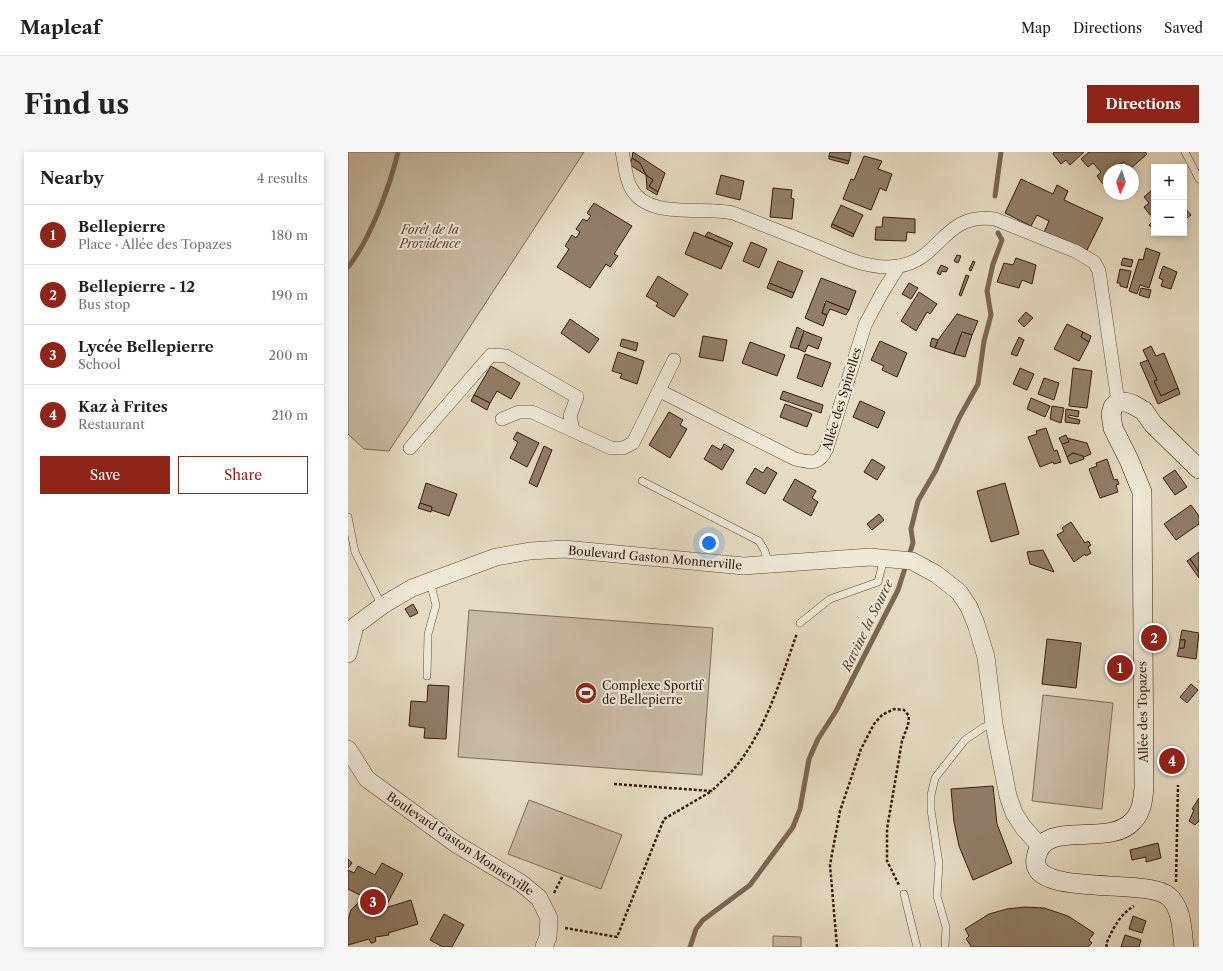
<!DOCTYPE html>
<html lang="en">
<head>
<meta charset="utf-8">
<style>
  :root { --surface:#fff; --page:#f6f6f6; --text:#202124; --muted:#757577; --line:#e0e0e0; --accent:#8f2418 }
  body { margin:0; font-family:"Libre Caslon Text",serif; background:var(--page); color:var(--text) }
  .controls { position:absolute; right:12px; top:12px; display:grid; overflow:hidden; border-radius:0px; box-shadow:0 2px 6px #0003 }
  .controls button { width:36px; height:36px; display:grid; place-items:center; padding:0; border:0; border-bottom:1px solid var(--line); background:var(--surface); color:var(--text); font:20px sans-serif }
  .compass { position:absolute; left:755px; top:12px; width:36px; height:36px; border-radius:50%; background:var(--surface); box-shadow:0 2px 6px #0003; rotate:184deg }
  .you { position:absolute; left:361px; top:391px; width:14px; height:14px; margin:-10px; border:3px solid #fff; border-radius:50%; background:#1a73e8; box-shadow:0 0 0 6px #1a73e833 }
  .badge { display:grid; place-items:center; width:26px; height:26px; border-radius:50%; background:var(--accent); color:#fff; font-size:13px; font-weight:700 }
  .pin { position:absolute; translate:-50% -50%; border:2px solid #fff; box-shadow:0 1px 4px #0006 }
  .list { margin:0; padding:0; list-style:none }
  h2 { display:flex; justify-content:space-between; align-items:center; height:52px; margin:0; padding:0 16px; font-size:17px }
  h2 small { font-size:13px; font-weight:400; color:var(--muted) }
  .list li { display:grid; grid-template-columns:26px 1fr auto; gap:12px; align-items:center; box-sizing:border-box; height:60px; padding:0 16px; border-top:1px solid var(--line) }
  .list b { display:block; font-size:15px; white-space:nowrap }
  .list p { margin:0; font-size:13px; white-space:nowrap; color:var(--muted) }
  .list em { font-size:13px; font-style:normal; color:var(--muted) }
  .actions { display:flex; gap:8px; padding:12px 16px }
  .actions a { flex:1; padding:9px 0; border:1px solid var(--accent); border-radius:0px; text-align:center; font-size:14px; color:var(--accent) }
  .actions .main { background:var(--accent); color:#fff }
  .map { position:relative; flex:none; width:851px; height:795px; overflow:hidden; border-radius:0px }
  header { display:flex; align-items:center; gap:24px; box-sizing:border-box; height:56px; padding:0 20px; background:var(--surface); border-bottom:1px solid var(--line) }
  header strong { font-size:19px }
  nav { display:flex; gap:22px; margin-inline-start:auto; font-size:14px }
  .intro { display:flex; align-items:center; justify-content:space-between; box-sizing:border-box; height:96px; padding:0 24px }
  h1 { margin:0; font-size:28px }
  .button { padding:10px 18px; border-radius:0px; background:var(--accent); color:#fff; font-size:14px; font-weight:700 }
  main { display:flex; gap:24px; padding:0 24px }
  aside { flex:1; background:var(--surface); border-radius:0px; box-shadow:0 2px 6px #0003 }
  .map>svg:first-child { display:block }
  .green { fill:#c8baa3; stroke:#7e6a56 }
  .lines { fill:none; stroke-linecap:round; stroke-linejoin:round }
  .stream { stroke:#7a6652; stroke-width:5 }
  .building { fill:#917e69; stroke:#341a09 }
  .service-casing { stroke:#604a37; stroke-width:8 }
  .minor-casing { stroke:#604a37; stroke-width:14 }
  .tertiary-casing { stroke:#604a37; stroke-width:18 }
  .secondary-casing { stroke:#341a09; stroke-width:20 }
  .path { stroke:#341a09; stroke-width:2.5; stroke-dasharray:3 2; stroke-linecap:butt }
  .service { stroke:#efe8d7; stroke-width:7 }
  .minor { stroke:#efe8d7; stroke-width:13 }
  .tertiary { stroke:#efe8d7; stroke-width:17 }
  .secondary { stroke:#efe8d7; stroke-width:19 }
  .labels { text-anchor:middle; stroke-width:4; stroke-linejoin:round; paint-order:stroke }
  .park-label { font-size:12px; font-style:italic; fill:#604a37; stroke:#efe8d7 }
  .street-label { font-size:12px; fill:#341a09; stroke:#efe8d7 }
  .poi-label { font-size:12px; fill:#341a09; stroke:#efe8d7; text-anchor:start }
  .water-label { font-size:13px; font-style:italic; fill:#5d4634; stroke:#efe8d7 }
</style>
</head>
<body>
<header>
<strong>Mapleaf</strong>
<nav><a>Map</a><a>Directions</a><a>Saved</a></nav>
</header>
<div class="intro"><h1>Find us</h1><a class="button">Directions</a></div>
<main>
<aside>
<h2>Nearby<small>4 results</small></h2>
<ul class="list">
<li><span class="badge">1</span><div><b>Bellepierre</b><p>Place · Allée des Topazes</p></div><em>180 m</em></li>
<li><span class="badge">2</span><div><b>Bellepierre - 12</b><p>Bus stop</p></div><em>190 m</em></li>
<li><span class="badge">3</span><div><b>Lycée Bellepierre</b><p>School</p></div><em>200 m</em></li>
<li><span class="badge">4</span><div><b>Kaz à Frites</b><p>Restaurant</p></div><em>210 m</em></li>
</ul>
<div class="actions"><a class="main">Save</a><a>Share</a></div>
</aside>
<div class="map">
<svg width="851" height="795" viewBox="0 0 851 795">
  <rect width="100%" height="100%" fill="#e6dbc2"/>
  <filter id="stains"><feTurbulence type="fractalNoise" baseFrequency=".005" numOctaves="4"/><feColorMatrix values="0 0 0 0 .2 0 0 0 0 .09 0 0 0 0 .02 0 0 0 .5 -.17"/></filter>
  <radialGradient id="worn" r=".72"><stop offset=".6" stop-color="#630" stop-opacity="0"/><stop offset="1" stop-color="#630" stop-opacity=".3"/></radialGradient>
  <g class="green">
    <polygon points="0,0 236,0 41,299 16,297 0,282"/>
    <polygon points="121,458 365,476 354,623 110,605"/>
    <polygon points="695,543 765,551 754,657 684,649"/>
    <polygon points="181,648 274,683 253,737 160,702"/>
    <polygon points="425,784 453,785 453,795 425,795"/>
  </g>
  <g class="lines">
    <g class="stream">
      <polyline points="647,44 653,0"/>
      <path d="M 0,115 C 22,88 42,34 50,0"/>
      <polyline points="342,795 348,777 355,768 402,733 445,675 452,657 461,607 470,587 488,559 550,438 565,391 563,377 570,349 588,318 611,266 630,232 636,189 643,163 639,139 645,112 654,88 650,81"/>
    </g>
  </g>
  <g class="building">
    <polygon points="285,0 317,21 310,40 301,34 305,28 298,23 292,11 284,6"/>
    <polygon points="482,0 503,0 501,9 481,4"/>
    <polygon points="706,0 736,0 722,13 718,8 713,12 705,2"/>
    <polygon points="741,0 797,0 799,2 782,17 776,10 772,13 774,15 771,18 761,18 761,26 755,32 749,24 753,20 745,11 740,15 733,7"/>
    <polygon points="481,4 501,9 500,12 481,7"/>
    <polygon points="516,4 534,9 530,17 544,22 538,39 532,36 523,58 495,47 503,27 506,28"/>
    <polygon points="284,6 292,11 298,23 282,13"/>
    <polygon points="298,23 305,28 301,34 310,40 309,43 299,37"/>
    <polygon points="373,23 396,29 392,48 368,42"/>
    <polygon points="673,27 705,42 709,33 720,39 716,48 755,66 739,98 696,80 701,69 689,63 683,74 657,61"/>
    <polygon points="425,36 444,38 443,46 446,47 444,67 422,65"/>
    <polygon points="806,36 806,60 802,63 796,55 801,51 796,45"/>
    <polygon points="246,51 284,74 266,102 270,104 262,115 258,112 242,136 209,115 221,97 217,94 224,83 228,86 232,80 228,77 235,67 239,69 243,64 239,61"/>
    <polygon points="493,53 515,63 506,82 484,72"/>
    <polygon points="836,55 843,63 836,68"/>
    <polygon points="535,65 567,67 567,81 559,80 558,89 527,88 528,75 534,75"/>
    <polygon points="806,68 806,73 803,75 801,73"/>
    <polygon points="484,72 506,82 505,85 483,75"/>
    <polygon points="346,80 383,95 373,117 337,102"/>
    <polygon points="360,80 385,91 383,95 357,84"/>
    <polygon points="403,90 419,97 411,116 395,109"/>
    <polygon points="798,96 812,101 801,136 792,133 789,142 781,139 791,107 795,108"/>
    <polygon points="609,103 613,104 610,111 606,109"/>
    <polygon points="668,106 688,113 684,132 674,128 671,136 649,130 656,111 665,113"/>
    <polygon points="775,106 785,108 783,115 773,113"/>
    <polygon points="430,109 455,119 446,141 421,131"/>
    <polygon points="625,109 627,110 623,119 621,118"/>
    <polygon points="593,113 600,116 598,120 594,119 592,123 589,121"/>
    <polygon points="815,114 829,120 823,137 813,134 815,128 811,126"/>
    <polygon points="772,117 783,119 779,136 772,134 772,131 769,131"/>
    <polygon points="618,123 621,124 613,144 611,143"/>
    <polygon points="310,124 340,142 326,165 308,154 310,151 298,144"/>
    <polygon points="473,126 508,139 501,158 478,149 474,161 479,163 475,174 457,166"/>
    <polygon points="421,131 446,141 444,146 419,136"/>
    <polygon points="561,131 570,136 563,147 554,142"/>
    <polygon points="793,136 803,138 801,146 791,143"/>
    <polygon points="571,140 589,152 582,162 579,160 568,179 553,169"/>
    <polygon points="478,149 501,158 498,163 482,157 479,163 474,161"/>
    <polygon points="678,160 685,166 676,175 670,169"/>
    <polygon points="609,162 630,169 624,183 614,180 606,202 587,196 590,188"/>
    <polygon points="222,167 251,187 241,201 213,181"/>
    <polygon points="719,172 735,180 733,185 741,190 731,209 706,197"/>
    <polygon points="449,175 456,179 450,197 442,195"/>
    <polygon points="456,179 474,186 470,197 460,193 457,200 450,197"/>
    <polygon points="614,180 624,183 617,205 606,202"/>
    <polygon points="735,180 743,184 741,190 733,185"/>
    <polygon points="355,184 379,188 375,209 351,205"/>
    <polygon points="671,185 676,188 669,204 663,202"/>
    <polygon points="584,186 590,188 587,196 582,194"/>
    <polygon points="274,187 290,191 288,199 272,194"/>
    <polygon points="532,189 559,201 549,225 534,218 536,214 523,208"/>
    <polygon points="402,190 437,203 429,224 394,211"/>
    <polygon points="803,194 808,204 816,201 830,236 813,244 806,229 809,228 795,198"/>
    <polygon points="270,200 296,209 289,232 272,226 274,222 264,219"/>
    <polygon points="457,202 483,211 474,235 449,226"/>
    <polygon points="800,208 809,228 806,229 813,244 830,236 832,242 810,252 792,211"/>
    <polygon points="143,214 172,231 163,247 149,239 142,251 126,243"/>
    <polygon points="672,216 686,222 679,238 665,232"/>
    <polygon points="725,216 744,219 739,256 721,254"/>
    <polygon points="696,226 711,231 706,248 690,242"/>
    <polygon points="435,239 475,253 473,261 432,247"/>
    <polygon points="126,243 142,251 139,258 123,249"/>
    <polygon points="683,246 702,254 697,265 679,257"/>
    <polygon points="512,249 537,260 530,276 505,265"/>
    <polygon points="437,252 464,262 459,275 432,265"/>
    <polygon points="704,254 716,256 713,271 702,267"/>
    <polygon points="718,257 731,259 730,265 721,263 720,265 732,268 731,272 717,270"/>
    <polygon points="321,260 335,268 332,273 339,277 322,306 301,293"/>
    <polygon points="698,276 706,299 709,298 713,310 706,312 705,310 692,315 680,285 689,282 688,279"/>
    <polygon points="169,280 191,291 179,315 162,306 170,290 165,287"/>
    <polygon points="718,283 721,290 714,292 711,286"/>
    <polygon points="719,286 739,291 743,302 736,305 725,301 719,305 714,292 721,290"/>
    <polygon points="376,292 386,298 374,318 356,307 364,293 373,298"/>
    <polygon points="196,294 204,298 189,335 181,331"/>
    <polygon points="725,301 735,304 736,307 722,312 719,305"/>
    <polygon points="524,307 537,315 529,328 516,320"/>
    <polygon points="759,307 766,328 769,327 771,332 768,333 770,340 752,346 741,317 749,314 748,311"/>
    <polygon points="419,315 429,321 417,342 398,331 407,316 415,321"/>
    <polygon points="827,318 839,335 827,343 815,326"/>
    <polygon points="447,327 468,339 464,346 470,350 463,364 435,348"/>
    <polygon points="78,331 109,342 101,364 83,358 84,355 72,351"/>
    <polygon points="657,331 671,382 643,390 629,339"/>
    <polygon points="72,351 84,355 83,360 70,356"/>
    <polygon points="843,353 851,364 851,372 828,388 816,372"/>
    <polygon points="531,362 536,368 524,378 519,372"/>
    <polygon points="723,370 737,391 740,389 743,393 740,395 743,401 738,404 737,402 726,410 709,383 716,379 714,376"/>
    <polygon points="695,398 706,420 682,412 679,400"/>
    <polygon points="851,400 851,420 842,407"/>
    <polygon points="842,407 851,420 851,426 839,409"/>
    <polygon points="65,452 70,461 62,465 57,457"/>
    <polygon points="834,478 851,481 848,507 829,504 831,496 836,496 837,488 832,488"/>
    <polygon points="699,487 733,491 728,536 694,532"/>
    <polygon points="832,488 837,488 836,496 831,496"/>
    <polygon points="769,511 776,512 775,520 769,520"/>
    <polygon points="843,532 850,538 839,551 832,545"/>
    <polygon points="80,533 101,534 98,587 76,586 77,576 61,574 63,549 79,550"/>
    <polygon points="645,634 649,672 664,711 625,728 611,694 606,670 603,637"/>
    <polygon points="851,646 851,669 847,673 841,669 846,658 844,657"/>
    <polygon points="810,691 813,706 798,710 798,705 784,708 782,698"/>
    <polygon points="0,707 4,711 0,716"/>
    <polygon points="34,711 55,722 37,756 63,748 70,772 40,781 41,783 27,785 28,789 25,791 23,791 21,787 0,793 0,768 3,758 16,745 0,737 0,718 6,721 10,714 27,723"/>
    <polygon points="677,755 696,756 720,764 746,781 741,788 744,791 740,795 622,795 623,794 618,787 621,784 617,777 641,762 659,757"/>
    <polygon points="96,762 116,773 104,795 95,795 82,788"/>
    <polygon points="785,764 798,769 794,781 781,777"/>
    <polygon points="777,783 793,788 791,795 773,795"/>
  </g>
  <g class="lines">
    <g class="service-casing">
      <g id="service">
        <polyline points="837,0 851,27"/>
        <polyline points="294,329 411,389 417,399 420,413"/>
        <polyline points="0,365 7,400 34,454"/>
        <polyline points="452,471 482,447 530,430 536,406"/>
        <polyline points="79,524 80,482 88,453 82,430"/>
        <polyline points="556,742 569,795"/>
        <polyline points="597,795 598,775 589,744 591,712 583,658 583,643 587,626 617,588 636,575 646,572"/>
      </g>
    </g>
    <g class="minor-casing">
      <g id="minor">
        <path d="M 274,0 C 277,11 277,26 283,36 C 300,68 354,54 385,61 C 410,71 436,81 461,91 C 489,102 520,119 551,114 C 594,107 595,60 647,67 L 727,99 L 746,110 L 751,119 L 770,250"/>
        <path d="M 312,239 L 447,307 C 463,311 472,313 479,296 L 517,173 L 534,141 L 551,114"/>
        <polyline points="154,267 171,260 184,260 263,296 275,296 285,291 326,208"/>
        <polyline points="62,296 143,203 158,204 229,245 222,264 225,278"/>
      </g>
    </g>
    <g class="tertiary-casing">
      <g id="tertiary">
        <polyline points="0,502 7,474 35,453 64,436 148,405 182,399 216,397 396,414 522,405 564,409 588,422 611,440 621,455 628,472 638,505 646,572 660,644 666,661 675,675 692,694"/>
        <polyline points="0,597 19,627 108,692 173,731 191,746 201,766 200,785 196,795"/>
      </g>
    </g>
    <g class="secondary-casing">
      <path id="secondary" d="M 836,795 C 834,779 834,755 820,744 C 797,725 681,746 688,706 C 695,665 760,697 785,669 C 794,660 795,647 796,635 L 794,340 L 781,308 L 765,276 L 763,262 L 765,255 L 770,250 L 777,250 L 784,252 L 796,259 L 805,272 L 851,317"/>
    </g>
    <g class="path">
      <path d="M 266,632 L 364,639 C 370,632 378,626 384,619 C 416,583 433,527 449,481"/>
      <polyline points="828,730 830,633"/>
      <polyline points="206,741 215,723"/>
      <polyline points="217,776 269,785 316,667 364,639"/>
      <polyline points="489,795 482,713 492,659 513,597 526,572 534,563 546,557 556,558 561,564 560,573 554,589 539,677 539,709 551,733"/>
      <path d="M 759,795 L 758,792 C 765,777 771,763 786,754"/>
    </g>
    <use href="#service" class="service"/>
    <use href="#minor" class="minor"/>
    <use href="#tertiary" class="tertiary"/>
    <use href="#secondary" class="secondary"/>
  </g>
  <defs>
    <g id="stadium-disc" transform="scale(1.15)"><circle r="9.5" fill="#8f2418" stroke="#efe8d7"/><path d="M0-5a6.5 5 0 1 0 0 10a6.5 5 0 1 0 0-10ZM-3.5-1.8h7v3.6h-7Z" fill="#fff"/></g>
  </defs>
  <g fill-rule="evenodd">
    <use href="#stadium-disc" x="238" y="541"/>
  </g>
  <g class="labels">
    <g class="park-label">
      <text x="82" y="82">Forêt de la<tspan x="82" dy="14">Providence</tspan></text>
    </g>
    <g class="street-label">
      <text transform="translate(494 247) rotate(-73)" y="4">Allée des Spinelles</text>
      <text transform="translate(307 406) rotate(5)" y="4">Boulevard Gaston Monnerville</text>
      <text transform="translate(795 560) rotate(-91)" y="4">Allée des Topazes</text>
      <text transform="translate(112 692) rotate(34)" y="4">Boulevard Gaston Monnerville</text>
    </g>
    <g class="poi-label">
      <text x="254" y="538">Complexe Sportif<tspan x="254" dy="14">de Bellepierre</tspan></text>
    </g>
    <g class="water-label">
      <text transform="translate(519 473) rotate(-64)" y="5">Ravine la Source</text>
    </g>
  </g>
  <rect width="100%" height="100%" filter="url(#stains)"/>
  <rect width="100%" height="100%" fill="url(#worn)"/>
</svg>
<div class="controls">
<button>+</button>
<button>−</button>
</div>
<svg class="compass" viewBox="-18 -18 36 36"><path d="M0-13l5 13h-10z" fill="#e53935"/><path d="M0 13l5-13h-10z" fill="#757577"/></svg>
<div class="you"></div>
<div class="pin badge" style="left:772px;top:516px">1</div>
<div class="pin badge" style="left:806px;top:486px">2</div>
<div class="pin badge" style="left:25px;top:750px">3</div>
<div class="pin badge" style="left:824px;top:609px">4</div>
</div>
</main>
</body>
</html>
